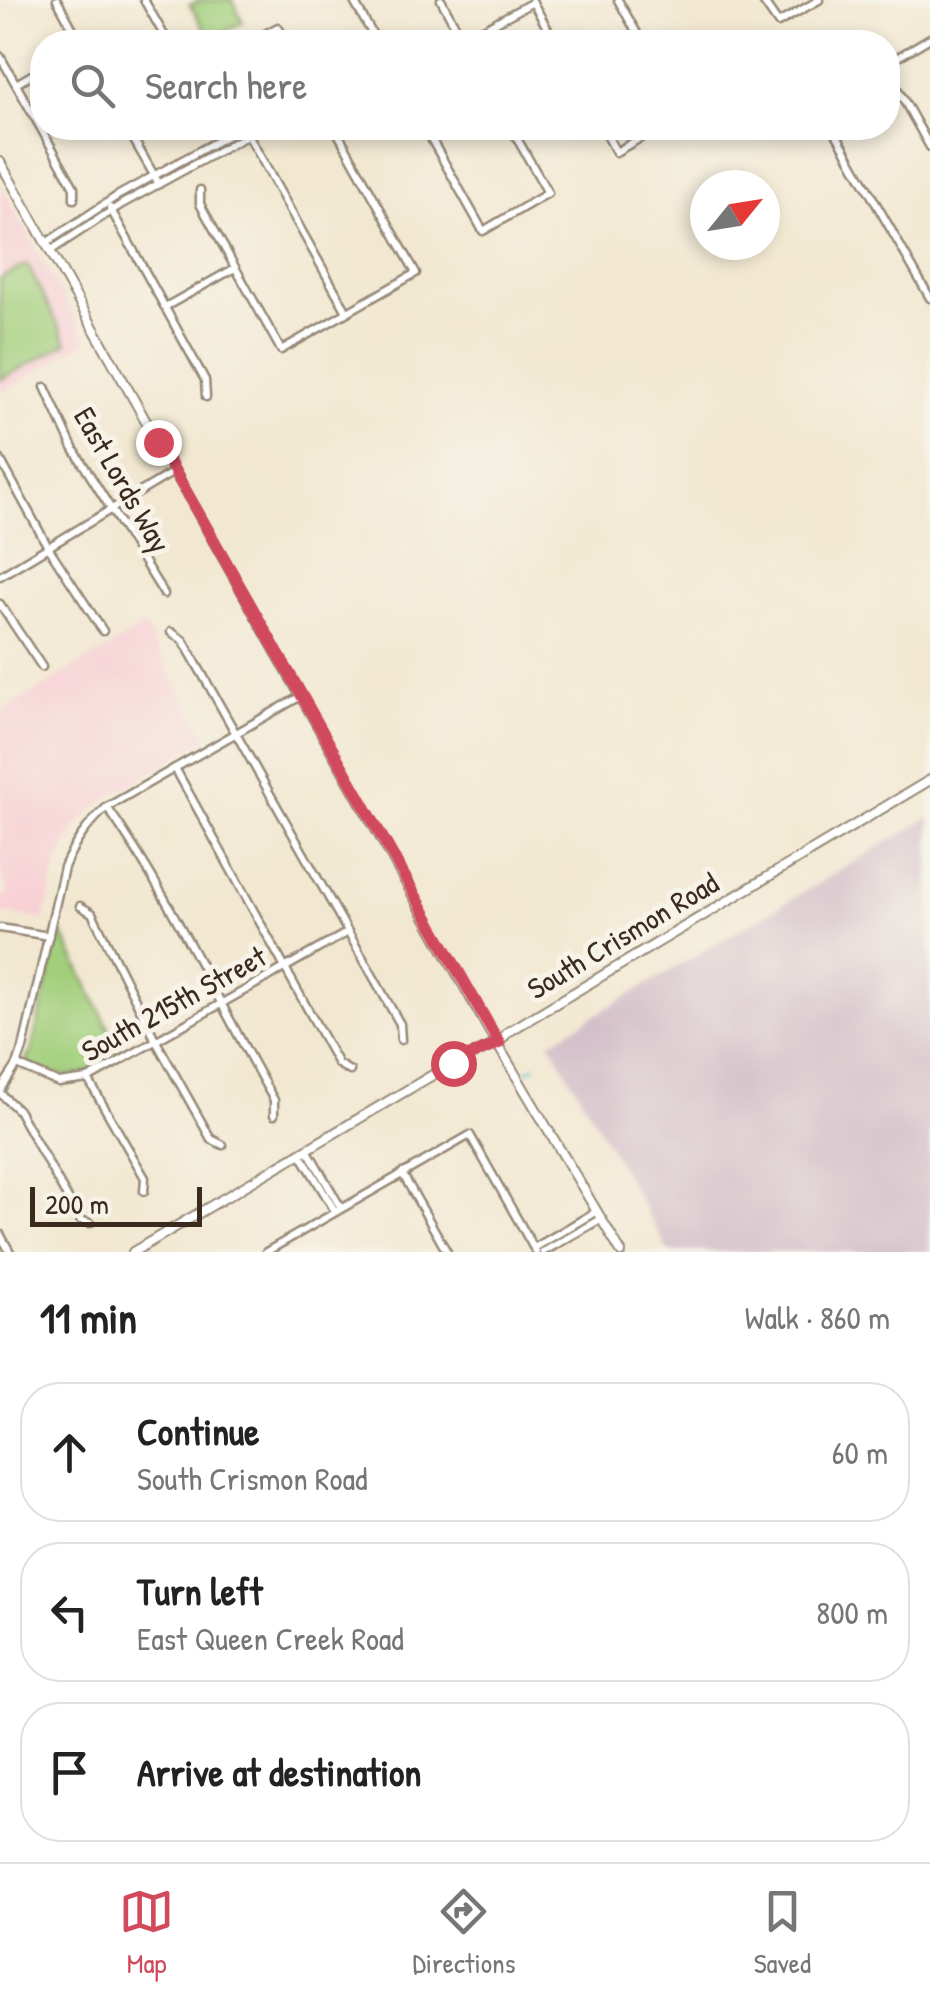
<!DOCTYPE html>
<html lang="en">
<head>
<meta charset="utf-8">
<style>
  :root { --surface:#fff; --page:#f2f2f2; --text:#222; --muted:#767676; --line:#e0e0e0; --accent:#d1495b }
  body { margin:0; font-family:"Patrick Hand",sans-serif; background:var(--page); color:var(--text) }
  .compass { position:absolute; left:690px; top:170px; width:90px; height:90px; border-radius:50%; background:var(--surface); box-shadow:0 5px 15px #0003; rotate:60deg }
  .scale { position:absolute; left:30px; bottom:25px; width:172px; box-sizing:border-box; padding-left:10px; border:5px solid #3b2a1e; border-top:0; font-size:28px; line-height:35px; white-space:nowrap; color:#3b2a1e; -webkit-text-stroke:8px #f7f3e8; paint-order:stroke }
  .stop { position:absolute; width:30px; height:30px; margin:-22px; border:8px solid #d1495b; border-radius:50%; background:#fff }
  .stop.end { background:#d1495b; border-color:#fff; box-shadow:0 2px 10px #0008 }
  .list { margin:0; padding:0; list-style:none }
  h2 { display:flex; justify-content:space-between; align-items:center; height:130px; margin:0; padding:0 40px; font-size:42px }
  h2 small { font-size:32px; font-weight:400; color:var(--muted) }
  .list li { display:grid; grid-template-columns:65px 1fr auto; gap:30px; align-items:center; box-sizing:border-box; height:140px; margin:0 20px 20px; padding:0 20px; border:2px solid var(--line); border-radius:40px }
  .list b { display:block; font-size:38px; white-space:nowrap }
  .list p { margin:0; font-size:32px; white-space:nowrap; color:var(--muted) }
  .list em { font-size:32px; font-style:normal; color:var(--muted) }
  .icon { flex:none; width:55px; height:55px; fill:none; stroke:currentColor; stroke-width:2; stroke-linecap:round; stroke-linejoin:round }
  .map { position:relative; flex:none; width:930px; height:1252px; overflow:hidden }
  .search { position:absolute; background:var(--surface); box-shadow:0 5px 15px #0003; left:30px; right:30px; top:30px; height:110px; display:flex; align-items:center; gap:25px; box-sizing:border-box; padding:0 35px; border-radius:40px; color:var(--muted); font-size:38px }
  .sheet { height:610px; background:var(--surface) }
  nav { display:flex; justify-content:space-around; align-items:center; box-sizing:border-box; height:140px; border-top:2px solid var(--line); background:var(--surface); font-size:28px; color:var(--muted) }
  nav a { display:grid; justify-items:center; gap:5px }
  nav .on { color:var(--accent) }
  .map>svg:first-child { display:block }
  .built { fill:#f7cfd4 }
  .industrial { fill:#d2bdc8 }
  .green { fill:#a2cf7c; stroke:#6e7c4d; stroke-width:2.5 }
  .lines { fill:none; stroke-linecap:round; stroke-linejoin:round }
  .stream { stroke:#49b6c4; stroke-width:2.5 }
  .minor-casing { stroke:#968978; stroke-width:11 }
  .tertiary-casing { stroke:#968978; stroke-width:12 }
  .secondary-casing { stroke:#968978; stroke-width:12 }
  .minor { stroke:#fff; stroke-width:6 }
  .tertiary { stroke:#fff; stroke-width:8 }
  .secondary { stroke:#fff; stroke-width:8 }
  .route { stroke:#d1495b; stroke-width:12 }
  .labels { text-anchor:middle; stroke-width:10; stroke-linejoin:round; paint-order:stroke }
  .street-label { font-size:30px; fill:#3b2a1e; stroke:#f7f3e8 }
</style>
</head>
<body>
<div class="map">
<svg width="930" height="1252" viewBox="0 0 930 1252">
  <rect width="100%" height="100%" fill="#f7f3e8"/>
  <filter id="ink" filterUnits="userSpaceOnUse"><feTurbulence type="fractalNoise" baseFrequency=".01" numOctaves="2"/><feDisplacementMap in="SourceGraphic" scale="20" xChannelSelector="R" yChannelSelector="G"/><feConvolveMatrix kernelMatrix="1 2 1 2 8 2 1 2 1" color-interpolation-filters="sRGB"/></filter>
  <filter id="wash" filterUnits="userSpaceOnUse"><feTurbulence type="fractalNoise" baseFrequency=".0048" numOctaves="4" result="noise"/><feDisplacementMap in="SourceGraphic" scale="40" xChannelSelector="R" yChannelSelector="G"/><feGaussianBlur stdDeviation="2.25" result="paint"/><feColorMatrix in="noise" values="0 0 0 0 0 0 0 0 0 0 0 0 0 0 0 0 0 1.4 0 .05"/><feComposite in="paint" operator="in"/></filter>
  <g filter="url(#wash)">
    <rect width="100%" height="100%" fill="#f2e8d1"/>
    <g class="built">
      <polygon points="0,184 88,341 0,393"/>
      <polygon points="144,626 208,739 99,803 74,829 58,861 44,920 7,913 0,915 0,898 9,892 0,876 0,712"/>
    </g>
    <polygon class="industrial" points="930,817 930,1252 669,1252 550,1042"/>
    <g class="green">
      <polygon points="201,0 232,0 243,22 210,39 190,5"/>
      <polygon points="27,264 67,343 0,380 0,279"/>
      <path d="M 60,929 L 121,1053 C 83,1077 70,1083 28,1064 L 26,1059 L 31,1052 Z"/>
    </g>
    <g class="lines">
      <polyline class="stream" points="525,1072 536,1066"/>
    </g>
  </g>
  <g filter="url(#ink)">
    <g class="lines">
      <g class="minor-casing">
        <g id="minor">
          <polyline points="57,0 80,42"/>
          <polyline points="144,0 168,42"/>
          <polyline points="353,0 377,42"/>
          <polyline points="441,0 464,42"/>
          <polyline points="618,0 642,42"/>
          <polyline points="762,0 778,23 819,0"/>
          <polyline points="532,1 555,42"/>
          <polyline points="463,40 533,2"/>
          <polyline points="250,42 278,27 287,42"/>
          <polyline points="0,56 74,187 74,199"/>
          <polyline points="888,63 930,38"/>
          <polyline points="888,72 930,147"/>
          <polyline points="16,84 42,69"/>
          <polyline points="127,128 159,184"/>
          <polyline points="425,128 483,231 548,193 511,128"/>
          <polyline points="603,128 616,152 658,128"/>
          <polyline points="839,128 834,130 930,298"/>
          <polyline points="247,133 347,312"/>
          <polyline points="200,190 200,204 281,350 416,273 335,128"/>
          <polyline points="110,208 205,380 206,397"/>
          <polyline points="46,243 117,196 241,128"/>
          <polyline points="50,251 122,204 248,135"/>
          <polyline points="165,307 235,268"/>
          <polyline points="45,387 73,448 164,594"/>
          <polyline points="0,459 48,547 103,631"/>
          <polyline points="0,576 175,471"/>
          <polyline points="0,604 42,667"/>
          <polyline points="171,632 183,640 400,1024 401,1040"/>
          <polyline points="175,768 338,1064 350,1071"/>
          <path d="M 107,807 C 172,899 218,1003 274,1100 L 274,1115"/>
          <polyline points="80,906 92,913 156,1041 211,1139 223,1145"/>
          <polyline points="0,928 49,936"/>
          <polyline points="17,1065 59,1083 88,1079 348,932"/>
          <polyline points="88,1079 145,1178 144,1191"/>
          <path d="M 0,1091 L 17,1065 L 23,1048 L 64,867 C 75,842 87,825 107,807 L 301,696"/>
          <polyline points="0,1093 18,1110 80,1220 90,1223"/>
          <polyline points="307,1149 341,1208"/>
          <polyline points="300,1153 335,1211"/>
          <polyline points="402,1173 447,1252"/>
          <polyline points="0,1234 10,1252"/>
          <polyline points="534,1248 597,1211"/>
          <polyline points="266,1252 470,1135 536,1252"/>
          <polyline points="543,1252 601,1219"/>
        </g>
      </g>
      <g class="tertiary-casing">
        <polyline id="tertiary" points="133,1252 453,1063 499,1043 508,1032 930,780"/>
      </g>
      <g class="secondary-casing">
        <polyline id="secondary" points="0,162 490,1032 621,1252"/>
      </g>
      <use href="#minor" class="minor"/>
      <use href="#tertiary" class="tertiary"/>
      <use href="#secondary" class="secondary"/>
    </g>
  </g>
  <g class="lines" filter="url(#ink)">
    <polyline class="route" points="158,442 499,1043 453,1063"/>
  </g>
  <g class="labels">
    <g class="street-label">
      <text transform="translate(122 480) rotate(60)" y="10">East Lords Way</text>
      <text transform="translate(623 936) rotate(-31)" y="10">South Crismon Road</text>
      <text transform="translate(174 1004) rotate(-29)" y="10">South 215th Street</text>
    </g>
  </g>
</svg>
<svg class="compass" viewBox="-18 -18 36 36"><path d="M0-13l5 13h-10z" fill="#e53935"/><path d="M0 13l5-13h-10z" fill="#767676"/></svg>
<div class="scale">200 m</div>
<div class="stop" style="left:453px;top:1063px"></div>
<div class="stop end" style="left:158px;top:442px"></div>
<div class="search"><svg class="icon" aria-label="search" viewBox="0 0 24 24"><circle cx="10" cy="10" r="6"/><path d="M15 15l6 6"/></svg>Search here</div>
</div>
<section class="sheet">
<h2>11 min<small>Walk · 860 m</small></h2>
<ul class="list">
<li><svg class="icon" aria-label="ahead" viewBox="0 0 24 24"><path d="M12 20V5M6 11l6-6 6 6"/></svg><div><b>Continue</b><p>South Crismon Road</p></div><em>60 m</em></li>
<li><svg class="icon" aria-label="left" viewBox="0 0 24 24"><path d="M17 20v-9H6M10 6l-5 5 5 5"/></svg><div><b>Turn left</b><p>East Queen Creek Road</p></div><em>800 m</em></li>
<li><svg class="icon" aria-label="arrive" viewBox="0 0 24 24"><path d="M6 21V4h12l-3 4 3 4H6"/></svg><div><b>Arrive at destination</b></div></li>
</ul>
</section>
<nav>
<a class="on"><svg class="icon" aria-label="map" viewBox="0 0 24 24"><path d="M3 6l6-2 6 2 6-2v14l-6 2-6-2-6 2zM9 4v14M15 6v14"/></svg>Map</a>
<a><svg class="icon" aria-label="directions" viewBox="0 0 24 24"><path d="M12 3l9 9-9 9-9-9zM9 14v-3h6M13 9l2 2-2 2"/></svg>Directions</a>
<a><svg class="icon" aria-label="saved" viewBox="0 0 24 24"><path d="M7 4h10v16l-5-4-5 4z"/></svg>Saved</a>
</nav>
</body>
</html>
